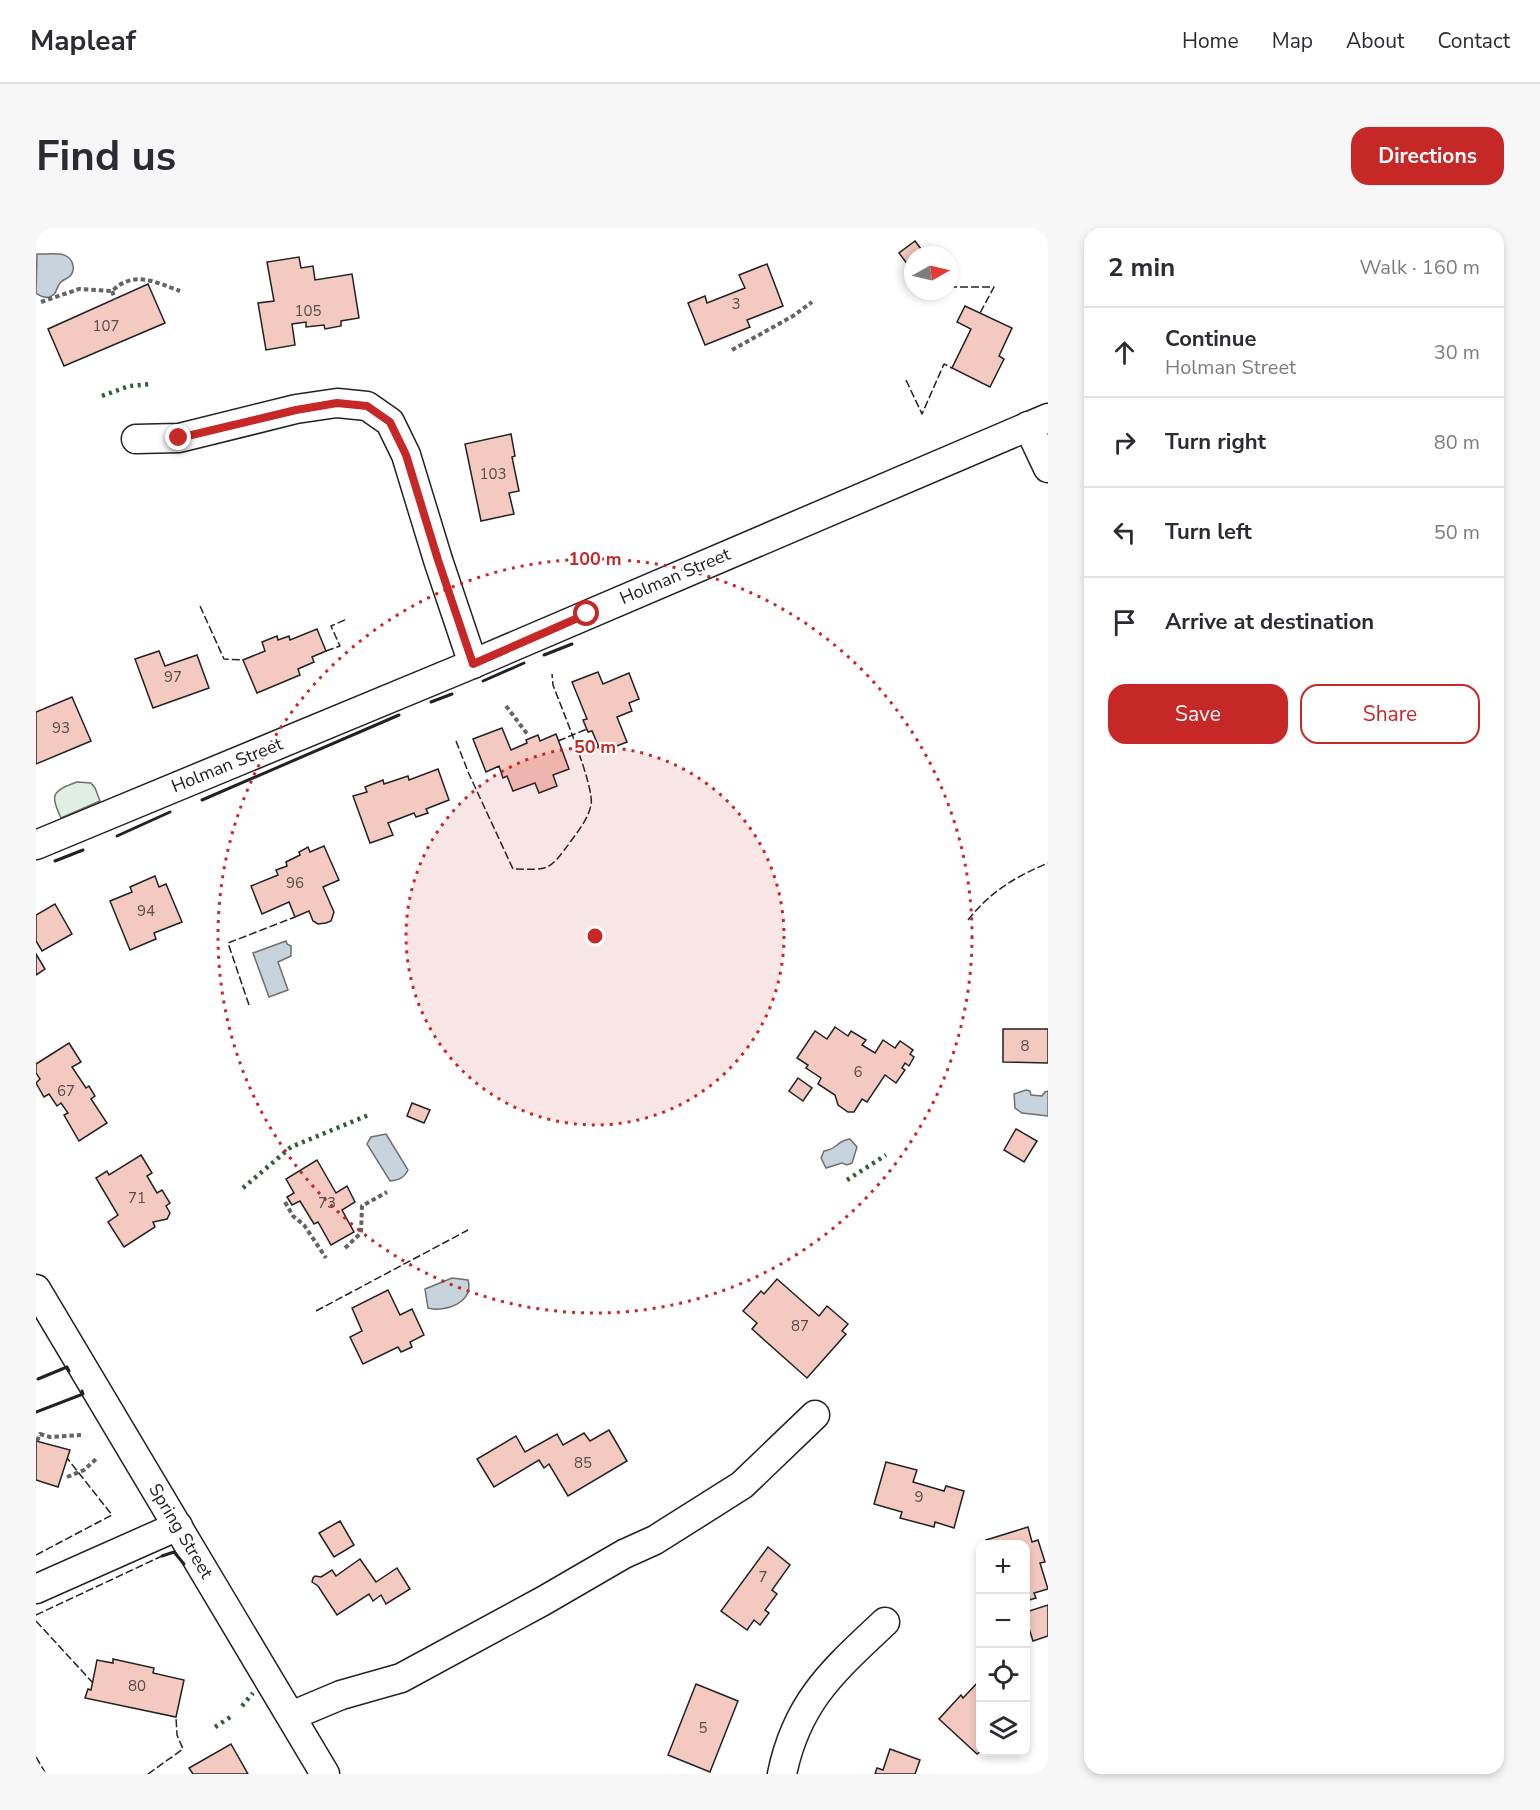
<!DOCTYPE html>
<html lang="en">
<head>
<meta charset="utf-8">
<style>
  :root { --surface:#fff; --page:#f7f7f7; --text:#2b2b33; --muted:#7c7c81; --line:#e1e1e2; --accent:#c62828 }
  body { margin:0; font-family:"Nunito Sans",sans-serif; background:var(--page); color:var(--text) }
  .controls { position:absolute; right:18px; bottom:18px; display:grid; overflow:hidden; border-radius:12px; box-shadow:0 3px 9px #0003 }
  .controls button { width:54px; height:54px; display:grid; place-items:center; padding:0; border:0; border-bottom:2px solid var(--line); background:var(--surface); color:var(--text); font:30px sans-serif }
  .compass { position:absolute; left:868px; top:18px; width:54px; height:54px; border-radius:50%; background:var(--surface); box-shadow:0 3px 9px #0003; rotate:82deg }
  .stop { position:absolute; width:18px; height:18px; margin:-14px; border:4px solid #c62828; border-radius:50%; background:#fff }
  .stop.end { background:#c62828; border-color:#fff; box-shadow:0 2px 6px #0008 }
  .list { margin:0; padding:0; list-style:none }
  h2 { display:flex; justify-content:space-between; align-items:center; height:78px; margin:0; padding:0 24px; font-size:26px }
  h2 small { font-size:20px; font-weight:400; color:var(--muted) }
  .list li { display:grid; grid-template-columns:39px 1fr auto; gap:18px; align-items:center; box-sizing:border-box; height:90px; padding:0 24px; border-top:2px solid var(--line) }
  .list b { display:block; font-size:22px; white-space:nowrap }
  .list p { margin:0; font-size:20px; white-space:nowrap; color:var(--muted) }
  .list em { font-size:20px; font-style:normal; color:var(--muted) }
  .actions { display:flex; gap:12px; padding:18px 24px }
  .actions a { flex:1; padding:14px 0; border:2px solid var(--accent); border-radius:18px; text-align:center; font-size:21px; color:var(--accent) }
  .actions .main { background:var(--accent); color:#fff }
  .icon { flex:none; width:33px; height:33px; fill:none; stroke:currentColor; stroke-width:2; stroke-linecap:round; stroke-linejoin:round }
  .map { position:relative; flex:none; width:1012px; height:1546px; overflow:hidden; border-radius:18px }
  header { display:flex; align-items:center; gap:36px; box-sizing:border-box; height:84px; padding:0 30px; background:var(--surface); border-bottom:2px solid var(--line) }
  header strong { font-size:28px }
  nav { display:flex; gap:33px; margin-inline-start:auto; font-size:21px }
  .intro { display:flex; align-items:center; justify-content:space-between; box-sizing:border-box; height:144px; padding:0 36px }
  h1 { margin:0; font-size:42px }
  .button { padding:15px 27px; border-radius:18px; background:var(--accent); color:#fff; font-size:21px; font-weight:700 }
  main { display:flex; gap:36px; padding:0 36px }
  aside { flex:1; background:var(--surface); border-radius:18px; box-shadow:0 3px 9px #0003 }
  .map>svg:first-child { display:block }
  .green { fill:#e0efe3; stroke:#6f6f6f; stroke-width:1.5 }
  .water { fill:#c7d3dd; stroke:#6f6f6f; stroke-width:1.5 }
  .building { fill:#f3c9c0; stroke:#222; stroke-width:1.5 }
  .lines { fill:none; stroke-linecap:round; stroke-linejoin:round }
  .minor-casing { stroke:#222; stroke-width:31 }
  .path { stroke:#646464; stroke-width:4; stroke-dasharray:4.5 3; stroke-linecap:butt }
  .minor { stroke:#fff; stroke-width:28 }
  .hedge { stroke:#2f5e38; stroke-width:4.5; stroke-dasharray:3 4.5; stroke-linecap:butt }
  .fence { stroke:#222; stroke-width:1.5; stroke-dasharray:8 3; stroke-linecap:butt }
  .wall { stroke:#222; stroke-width:3 }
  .route { stroke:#c62828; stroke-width:8 }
  .ring { fill:none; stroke:#c62828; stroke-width:3; stroke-dasharray:3 6 }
  .labels { text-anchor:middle; stroke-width:4.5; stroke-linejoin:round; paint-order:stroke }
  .number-label { font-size:15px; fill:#564c4a }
  .street-label { font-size:18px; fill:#222; stroke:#fff }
  .centre { fill:#c62828; stroke:#fff; stroke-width:3 }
  .ring-label { font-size:18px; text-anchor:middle; font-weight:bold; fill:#c62828; stroke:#fff; stroke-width:4.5; stroke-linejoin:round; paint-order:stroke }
</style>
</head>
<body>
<header>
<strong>Mapleaf</strong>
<nav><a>Home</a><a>Map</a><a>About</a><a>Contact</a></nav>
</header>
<div class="intro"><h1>Find us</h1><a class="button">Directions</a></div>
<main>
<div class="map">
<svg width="1012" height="1546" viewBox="0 0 1012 1546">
  <rect width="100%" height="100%" fill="#fff"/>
  <path class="green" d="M 41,554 L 55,555 L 59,560 L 64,573 L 25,590 C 14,566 16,563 41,554 Z"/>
  <g class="water">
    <path d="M 1,26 C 13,27 35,21 37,38 C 38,41 37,44 35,47 C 32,51 27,51 24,55 C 20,60 21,67 13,69 C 8,70 4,68 0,65 Z"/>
    <polygon points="250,713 251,716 255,718 255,728 242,734 252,762 233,769 217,725"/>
    <polygon points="990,862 994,863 995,867 1006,868 1009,864 1012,863 1012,888 986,885 979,880 978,866"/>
    <path d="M 350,906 L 372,942 C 368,950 363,952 354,953 L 331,916 L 335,909 Z"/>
    <path d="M 814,911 L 821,919 L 816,935 L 811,937 L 806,935 L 790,940 L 785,930 L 788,923 C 802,921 800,913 814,911 Z"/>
    <path d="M 416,1050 L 432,1052 C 438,1074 410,1085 392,1080 L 389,1061 Z"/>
  </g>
  <g class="building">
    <polygon points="879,13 888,25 877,27 877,33 872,37 863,25"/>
    <polygon points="263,29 265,40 277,38 279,52 316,46 323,90 305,93 305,98 289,101 288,97 270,99 270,94 256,96 259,117 230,122 222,75 238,73 231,34"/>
    <polygon points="731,36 747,78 711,92 714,99 669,117 652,75 669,68 671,75 709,60 703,47"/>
    <polygon points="112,56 129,95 28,138 12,101"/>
    <polygon points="929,78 976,100 963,128 968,131 954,159 916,140 935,101 921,94"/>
    <polygon points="475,206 479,228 476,229 483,263 473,265 478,286 445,293 429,216"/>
    <polygon points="281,401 290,423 276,429 278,434 262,441 264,447 221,465 207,432 229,423 226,414 241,408 242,412 253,408 254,412"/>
    <polygon points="123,423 129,438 161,427 173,460 117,480 99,431"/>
    <polygon points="562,444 567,456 593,445 603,471 593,475 596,483 581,489 591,514 565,524 556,503 552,504 547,492 551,491 536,454"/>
    <polygon points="36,469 55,513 0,536 0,484"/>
    <polygon points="466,500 475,522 491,515 490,512 502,507 504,513 520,506 533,541 517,547 521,558 503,565 499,555 477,563 471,548 467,550 463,538 450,544 437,511"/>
    <polygon points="402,541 413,572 390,581 392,585 380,589 378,585 352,595 357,607 334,615 317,568 331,564 329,559 347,552 348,556 372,548 373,552"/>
    <polygon points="288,618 303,652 287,659 298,684 295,693 290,695 282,696 277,693 273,683 259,689 253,674 226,686 215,658 242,647 240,642 251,638 250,634 264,627 263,624 272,619 274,624"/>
    <polygon points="119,648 123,659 130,656 146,694 118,705 120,711 94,722 74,673 96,664 94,659"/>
    <polygon points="19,676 36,706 6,723 0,713 0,687"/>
    <polygon points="0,726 9,741 0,747"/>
    <polygon points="799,799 812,808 815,803 830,812 826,817 839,825 847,812 859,820 864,813 877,822 874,826 878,829 873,838 869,835 866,840 869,842 860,855 849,847 831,874 826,871 818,884 812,884 802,877 799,867 782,856 785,850 770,840 772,837 761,830 779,803 791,811"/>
    <polygon points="967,801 1012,801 1012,835 967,834"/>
    <polygon points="33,815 45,834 36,839 50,860 53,858 59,868 55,871 71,895 43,913 28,887 32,885 25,875 21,878 13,866 8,869 0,855 4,851 0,845 0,836"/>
    <polygon points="762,850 776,860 767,873 753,863"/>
    <polygon points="376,875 394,882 388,895 371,888"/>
    <polygon points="980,901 1001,913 988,934 968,922"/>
    <polygon points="105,927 116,945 111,948 121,965 126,962 134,975 130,978 134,985 131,991 117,994 119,999 88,1019 72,994 82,987 60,950 71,943 73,947"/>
    <polygon points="281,932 300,965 311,958 319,974 306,982 318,1004 295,1017 282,994 278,996 264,973 256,977 251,969 258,965 250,951"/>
    <polygon points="741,1051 783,1088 791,1078 812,1096 806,1103 810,1106 771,1150 716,1101 721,1095 707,1083 725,1063 728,1066"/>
    <polygon points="352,1062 364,1087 376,1081 388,1107 374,1114 376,1119 365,1124 362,1119 327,1136 314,1109 326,1103 316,1080"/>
    <polygon points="573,1202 591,1233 532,1268 513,1236 508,1240 503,1232 458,1259 441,1231 480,1208 489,1224 521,1206 527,1217 548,1205 554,1213"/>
    <polygon points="0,1213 34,1222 22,1259 0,1252"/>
    <polygon points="850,1234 881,1242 877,1254 908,1263 910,1258 928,1263 918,1300 899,1294 898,1299 864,1290 866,1284 838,1276"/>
    <polygon points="304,1293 318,1317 298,1329 283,1305"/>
    <polygon points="992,1299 996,1314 1002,1312 1009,1334 1004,1335 1012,1361 998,1365 1000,1370 990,1373 990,1316 951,1316 950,1312"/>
    <polygon points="732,1319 754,1337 736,1362 741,1366 729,1382 733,1385 724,1397 718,1392 711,1402 685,1383"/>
    <polygon points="324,1331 340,1354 361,1340 374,1361 350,1376 345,1367 337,1373 333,1366 301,1387 282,1358 276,1354 277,1350 279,1348 285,1349 296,1342 300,1348"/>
    <polygon points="1012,1377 1012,1408 997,1413 990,1391 990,1384"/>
    <polygon points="77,1431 118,1440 117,1445 148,1452 140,1489 49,1470 52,1461 55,1462 61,1432 77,1435"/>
    <polygon points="945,1451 945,1523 941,1526 903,1491 925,1467 927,1470"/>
    <polygon points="660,1456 702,1473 674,1544 632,1527"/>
    <polygon points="195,1516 212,1546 157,1546 153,1540"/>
    <polygon points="854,1521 884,1532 879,1546 839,1546 841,1540 847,1542"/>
  </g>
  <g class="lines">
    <g class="minor-casing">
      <g id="minor">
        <polyline points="992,198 1012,240"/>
        <polyline points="100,211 143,210 260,181 301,175 331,178 354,194 370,227 402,332 437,436"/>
        <polyline points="0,617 427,440 1012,190"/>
        <polyline points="0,1061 289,1546"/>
        <polyline points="0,1361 142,1298"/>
        <polyline points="255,1488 305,1467 365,1450 507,1373 588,1326 619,1312 706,1257 779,1187"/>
        <path d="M 746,1546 C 761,1473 798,1442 849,1394"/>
      </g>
    </g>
    <g class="path">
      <polyline points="76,63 79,71"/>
      <path d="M 5,74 L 43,61 L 76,63 C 98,42 119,54 144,63"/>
      <polyline points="696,122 757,88 776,74"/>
      <polyline points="470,478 492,507"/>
      <polyline points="249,974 257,988 268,997 290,1030"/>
      <polyline points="309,1020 325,1005 326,978 351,964"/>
      <polyline points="1,1213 4,1206 14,1209 45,1207"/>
      <polyline points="31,1249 48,1242 60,1231"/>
    </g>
    <use href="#minor" class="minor"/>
    <g class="hedge">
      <polyline points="66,168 93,158 115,156"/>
      <polyline points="811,952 850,927"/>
      <polyline points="207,960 255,919 335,886"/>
      <polyline points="206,1478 217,1465"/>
      <polyline points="179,1499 196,1488"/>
    </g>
    <g class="fence">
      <polyline points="913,59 958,59 944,85"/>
      <polyline points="870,152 886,186 908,136 916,140"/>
      <polyline points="164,378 188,431 207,432"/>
      <polyline points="290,423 304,418 295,398 311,391"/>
      <path d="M 420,513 L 433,546 L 477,641 C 514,642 513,643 535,613 C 543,602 552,591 555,577 C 559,559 525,479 517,457 L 516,446"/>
      <polyline points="522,513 551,501"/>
      <path d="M 932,692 C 955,663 979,649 1012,635"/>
      <polyline points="213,777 192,715 259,689"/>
      <polyline points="280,1083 432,1002"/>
      <polyline points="0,1327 76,1287 31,1230"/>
      <polyline points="0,1387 126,1328"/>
      <polyline points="0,1393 57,1455"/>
      <polyline points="0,1529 10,1546"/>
      <polyline points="112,1546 147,1521 141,1507 140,1489"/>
    </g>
    <g class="wall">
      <polyline points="508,427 536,416"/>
      <polyline points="447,453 488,435"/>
      <polyline points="395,474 416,466"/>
      <polyline points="166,572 363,487"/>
      <polyline points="81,608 134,584"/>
      <polyline points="19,633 47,622"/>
      <polyline points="2,1151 31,1139 33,1143"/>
      <polyline points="0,1184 47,1166 46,1163"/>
      <polyline points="126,1328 138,1324 148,1336"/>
    </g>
  </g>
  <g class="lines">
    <polyline class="route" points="143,210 260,182 301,175 331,178 354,194 370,227 402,332 437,436 551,386"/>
  </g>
  <circle cx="559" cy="708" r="189" fill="#c62828" fill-opacity=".12"/>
  <g class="ring">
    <circle cx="559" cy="708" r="189"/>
    <circle cx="559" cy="708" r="377"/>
  </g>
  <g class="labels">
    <g class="number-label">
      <text x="700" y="81">3</text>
      <text x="272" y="88">105</text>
      <text x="70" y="103">107</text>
      <text x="457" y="251">103</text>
      <text x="137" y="454">97</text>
      <text x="25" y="505">93</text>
      <text x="259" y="660">96</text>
      <text x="110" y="688">94</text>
      <text x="989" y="823">8</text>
      <text x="822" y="849">6</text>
      <text x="30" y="868">67</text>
      <text x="101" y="975">71</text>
      <text x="291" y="980">73</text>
      <text x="764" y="1103">87</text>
      <text x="547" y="1240">85</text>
      <text x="883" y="1274">9</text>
      <text x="727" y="1354">7</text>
      <text x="101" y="1463">80</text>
      <text x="667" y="1505">5</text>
    </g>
    <g class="street-label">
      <text transform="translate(639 348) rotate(-23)" y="6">Holman Street</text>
      <text transform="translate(191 537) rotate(-22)" y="6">Holman Street</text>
      <text transform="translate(145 1303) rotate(59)" y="6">Spring Street</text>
    </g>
  </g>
  <circle cx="559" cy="708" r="9" class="centre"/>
  <g class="ring-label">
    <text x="559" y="337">100 m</text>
    <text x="559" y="525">50 m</text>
  </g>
</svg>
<div class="controls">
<button>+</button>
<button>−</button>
<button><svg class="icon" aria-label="locate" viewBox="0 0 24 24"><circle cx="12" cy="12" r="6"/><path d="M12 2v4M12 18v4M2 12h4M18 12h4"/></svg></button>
<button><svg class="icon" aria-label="layers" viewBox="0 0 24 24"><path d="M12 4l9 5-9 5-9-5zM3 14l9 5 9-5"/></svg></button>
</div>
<svg class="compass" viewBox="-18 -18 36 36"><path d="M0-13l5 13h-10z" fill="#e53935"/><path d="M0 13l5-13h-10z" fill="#7c7c81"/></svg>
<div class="stop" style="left:551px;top:386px"></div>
<div class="stop end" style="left:143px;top:210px"></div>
</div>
<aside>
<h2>2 min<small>Walk · 160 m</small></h2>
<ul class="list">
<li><svg class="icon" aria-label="ahead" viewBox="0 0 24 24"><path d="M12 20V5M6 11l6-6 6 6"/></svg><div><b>Continue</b><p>Holman Street</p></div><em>30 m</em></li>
<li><svg class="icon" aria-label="right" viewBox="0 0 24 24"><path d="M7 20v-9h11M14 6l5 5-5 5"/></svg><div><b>Turn right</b></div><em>80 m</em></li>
<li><svg class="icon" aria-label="left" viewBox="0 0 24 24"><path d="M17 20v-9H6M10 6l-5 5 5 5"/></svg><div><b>Turn left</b></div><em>50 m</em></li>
<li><svg class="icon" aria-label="arrive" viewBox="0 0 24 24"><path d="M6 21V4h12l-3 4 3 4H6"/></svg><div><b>Arrive at destination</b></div></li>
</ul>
<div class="actions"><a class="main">Save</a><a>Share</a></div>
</aside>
</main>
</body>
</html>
